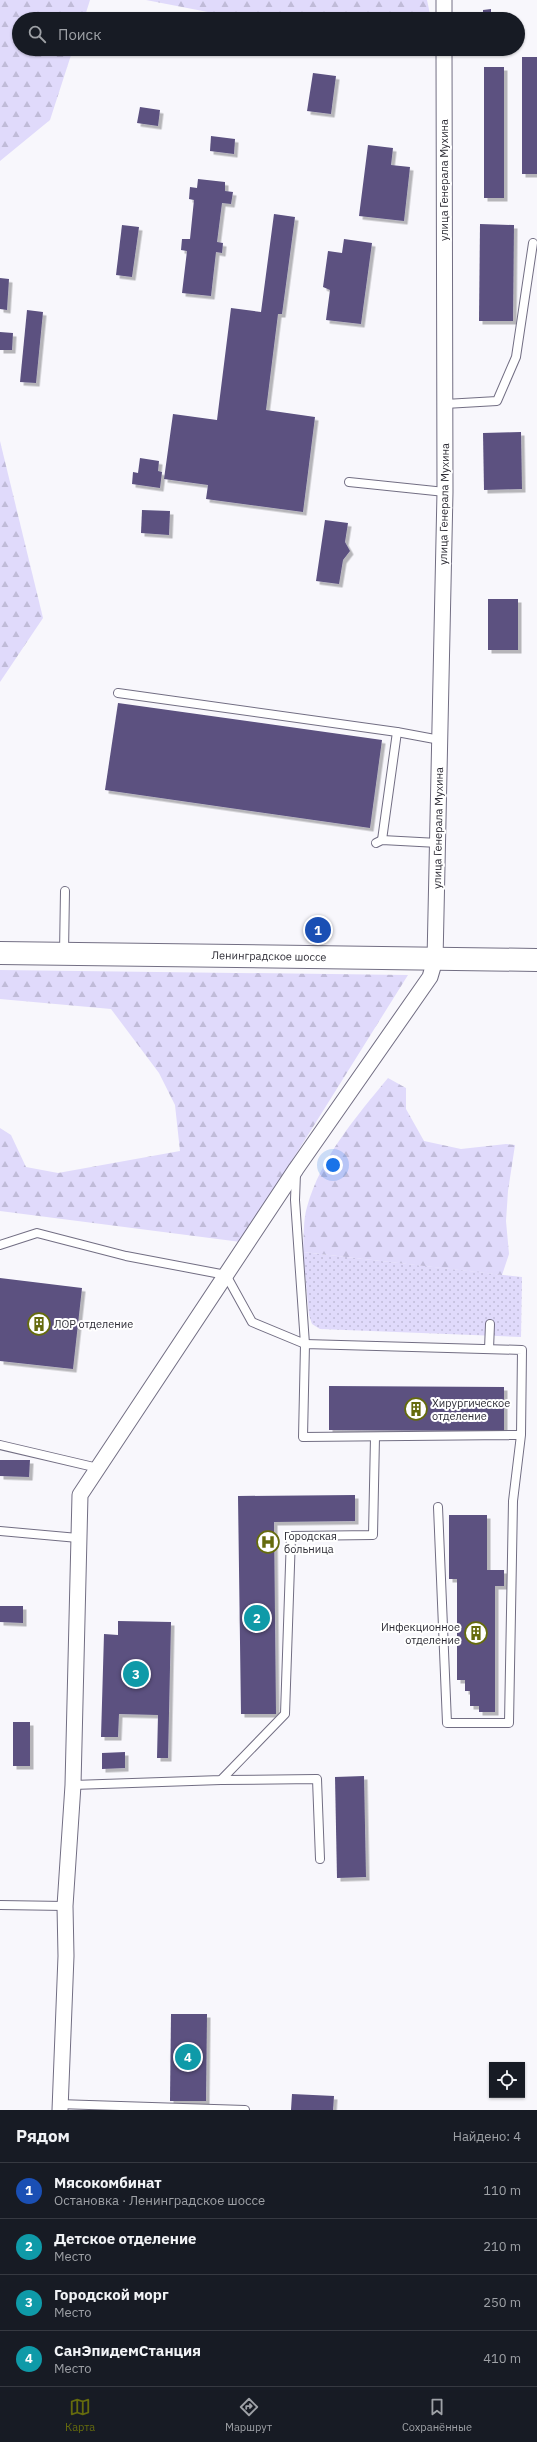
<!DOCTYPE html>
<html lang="ru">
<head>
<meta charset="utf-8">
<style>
  :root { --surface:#171b24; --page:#20242c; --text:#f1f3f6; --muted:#9ea1a6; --line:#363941; --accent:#656b0d }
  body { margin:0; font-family:"IBM Plex Sans",sans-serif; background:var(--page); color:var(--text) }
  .controls { position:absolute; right:12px; bottom:12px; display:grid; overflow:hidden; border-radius:0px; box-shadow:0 1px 3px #0004 }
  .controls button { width:36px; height:36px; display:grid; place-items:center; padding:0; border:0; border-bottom:1px solid var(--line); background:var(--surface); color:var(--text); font:20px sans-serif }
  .you { position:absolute; left:333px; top:1165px; width:14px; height:14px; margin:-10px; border:3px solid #fff; border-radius:50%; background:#1a73e8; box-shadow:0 0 0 6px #1a73e833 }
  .badge { display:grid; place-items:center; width:26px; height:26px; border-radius:50%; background:var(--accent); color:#fff; font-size:13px; font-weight:700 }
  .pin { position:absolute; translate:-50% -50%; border:2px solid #fff; box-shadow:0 1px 4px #0006 }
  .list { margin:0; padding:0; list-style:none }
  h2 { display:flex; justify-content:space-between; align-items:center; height:52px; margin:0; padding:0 16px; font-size:17px }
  h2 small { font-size:13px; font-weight:400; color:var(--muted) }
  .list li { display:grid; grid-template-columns:26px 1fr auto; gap:12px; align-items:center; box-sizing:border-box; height:56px; padding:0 16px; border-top:1px solid var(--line) }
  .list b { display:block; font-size:15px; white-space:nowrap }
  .list p { margin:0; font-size:13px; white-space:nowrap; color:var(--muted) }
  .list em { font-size:13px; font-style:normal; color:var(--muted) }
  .icon { flex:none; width:22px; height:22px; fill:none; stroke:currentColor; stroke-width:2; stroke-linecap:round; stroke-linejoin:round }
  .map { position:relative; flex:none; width:537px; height:2110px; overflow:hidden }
  .search { position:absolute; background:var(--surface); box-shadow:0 1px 3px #0004; left:12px; right:12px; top:12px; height:44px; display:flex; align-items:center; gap:10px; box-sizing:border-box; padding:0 14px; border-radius:22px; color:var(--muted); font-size:15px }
  .sheet { height:276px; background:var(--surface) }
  nav { display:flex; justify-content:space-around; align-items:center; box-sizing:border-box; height:56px; border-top:1px solid var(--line); background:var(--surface); font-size:11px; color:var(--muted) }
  nav a { display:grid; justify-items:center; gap:2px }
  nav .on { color:var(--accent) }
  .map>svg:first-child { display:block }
  .grass { fill:url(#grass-dots) }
  .forest { fill:url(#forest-firs) }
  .building { fill:#5b5180; filter:url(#shadow) }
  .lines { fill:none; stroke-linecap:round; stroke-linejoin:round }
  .service-casing { stroke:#726e83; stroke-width:10 }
  .minor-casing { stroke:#726e83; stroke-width:17 }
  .primary-casing { stroke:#726e83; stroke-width:24 }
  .service { stroke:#fff; stroke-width:8 }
  .minor { stroke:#fff; stroke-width:15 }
  .primary { stroke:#fff; stroke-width:22 }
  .labels { text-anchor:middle; stroke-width:4; stroke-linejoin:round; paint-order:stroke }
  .street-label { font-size:11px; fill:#2d2c35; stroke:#fff }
  .poi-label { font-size:11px; fill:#2d2c35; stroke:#fff; text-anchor:start }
</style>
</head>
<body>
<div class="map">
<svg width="537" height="2110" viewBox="0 0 537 2110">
  <defs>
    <pattern id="grass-dots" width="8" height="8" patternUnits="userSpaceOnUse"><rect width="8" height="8" fill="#e0dafb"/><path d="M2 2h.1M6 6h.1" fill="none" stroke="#c0bbd8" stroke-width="1.8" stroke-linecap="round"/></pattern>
    <pattern id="forest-firs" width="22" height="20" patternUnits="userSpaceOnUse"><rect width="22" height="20" fill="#e0dafb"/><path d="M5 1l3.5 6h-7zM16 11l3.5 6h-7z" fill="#c0bbd8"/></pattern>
    <filter id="shadow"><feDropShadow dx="3.5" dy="3.5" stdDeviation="0" flood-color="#0004"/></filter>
  </defs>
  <rect width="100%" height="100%" fill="#f8f7fc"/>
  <polygon class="grass" points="303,1252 522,1277 521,1337 320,1329 312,1324 309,1315"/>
  <g class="forest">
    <polygon points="0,0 90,0 84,19 19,19 19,49 73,49 50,120 0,161"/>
    <polygon points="146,0 427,0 431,19 244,19"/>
    <polygon points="401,49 437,49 439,56"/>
    <polygon points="0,441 43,618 0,682"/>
    <polygon points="0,970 408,975 241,1242 0,1211 0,1128 11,1135 26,1167 58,1173 180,1151 175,1105 159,1073 111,1009 0,999"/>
    <path d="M 388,1078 L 406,1088 L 406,1109 L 424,1141 L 461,1149 L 506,1144 L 515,1145 L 508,1191 L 506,1221 L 509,1254 L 502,1275 L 303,1252 C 304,1238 303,1220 307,1207 C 321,1157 356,1117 388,1078 Z"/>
  </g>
  <g class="building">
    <polygon points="491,9 491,19 483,19 483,10"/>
    <rect x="522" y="57" width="15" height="117"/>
    <rect x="484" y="67" width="20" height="131"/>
    <polygon points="313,73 336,76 331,114 307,111"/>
    <polygon points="140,107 160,110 158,126 137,123"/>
    <polygon points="211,136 235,139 234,154 210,151"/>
    <polygon points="368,145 393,148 391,165 410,167 404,221 359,216"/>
    <polygon points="198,179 225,182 225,191 233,192 231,204 222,203 217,242 223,243 222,253 216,252 211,296 182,293 187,251 181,250 182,239 190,239 194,200 189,199 190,187 197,188"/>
    <polygon points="274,214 295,217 282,314 278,314 266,410 315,417 303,512 206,499 208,485 164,479 173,414 217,420 231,308 261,312"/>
    <polygon points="480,224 514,225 513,321 479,321"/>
    <polygon points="122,225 139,227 132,277 116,275"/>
    <polygon points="344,239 372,243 361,324 326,320 330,290 323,287 328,251 342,253"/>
    <polygon points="0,278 9,279 7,310 0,309"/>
    <polygon points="27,310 43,312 36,383 20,382"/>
    <polygon points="0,332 13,333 12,350 0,350"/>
    <polygon points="521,432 522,489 484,490 483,433"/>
    <polygon points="140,458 159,461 158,471 162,472 160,488 132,484 133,472 138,473"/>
    <polygon points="142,510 170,511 169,535 141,533"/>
    <polygon points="325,520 348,523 345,542 350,551 343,560 339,584 316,581"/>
    <rect x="488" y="599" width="30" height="51"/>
    <polygon points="118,703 382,740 370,828 105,790"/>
    <polygon points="0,1278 82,1288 73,1369 0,1361"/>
    <polygon points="329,1386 504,1387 504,1431 329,1430"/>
    <polygon points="0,1460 30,1460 29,1477 0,1476"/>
    <polygon points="355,1495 355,1521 274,1522 276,1714 241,1714 238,1496"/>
    <polygon points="449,1515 487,1515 487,1570 504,1570 504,1586 495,1586 495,1712 479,1712 479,1706 470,1706 470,1691 465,1691 465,1680 457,1680 457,1579 449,1579"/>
    <polygon points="0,1606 23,1606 23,1623 0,1622"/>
    <polygon points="118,1621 171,1622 168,1758 157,1758 158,1715 119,1714 118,1737 101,1737 104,1634 118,1635"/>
    <rect x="13" y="1722" width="17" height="44"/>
    <polygon points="125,1752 125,1768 102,1769 102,1753"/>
    <polygon points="364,1776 366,1877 337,1878 335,1777"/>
    <polygon points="171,2014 207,2014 206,2101 170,2101"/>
    <polygon points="292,2094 334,2096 333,2110 291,2110"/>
  </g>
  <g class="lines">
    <g class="service-casing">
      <g id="service">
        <polyline points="445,404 497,401 516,357 533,243"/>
        <polyline points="349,482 445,492"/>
        <polyline points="118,693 397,732 440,740"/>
        <polyline points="382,840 397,732"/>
        <polyline points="376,843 382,840 438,843"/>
        <polyline points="64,953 65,891"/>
        <polyline points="0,1245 37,1233 126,1256 226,1275 252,1322 305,1344 295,1200 296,1173"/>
        <polyline points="489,1349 490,1324"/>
        <polyline points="0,1445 98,1468"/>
        <polyline points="438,1507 447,1723 509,1723 513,1501 521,1435 522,1350 305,1344 303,1437 521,1435"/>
        <polyline points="0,1531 78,1538"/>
        <polyline points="221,1780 317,1779 320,1859"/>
        <polyline points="73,1785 221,1780 285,1714 291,1536 373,1535 375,1437"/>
        <polyline points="0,1905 65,1906"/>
        <polyline points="58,2104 245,2110"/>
      </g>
    </g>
    <g class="minor-casing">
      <g id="minor">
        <polyline points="444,0 444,19"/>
        <polyline points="60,2110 66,1956 65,1906 73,1785 80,1495 296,1169 430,977 435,960 445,492 444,49"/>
      </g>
    </g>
    <g class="primary-casing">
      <polyline id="primary" points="0,953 537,960"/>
    </g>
    <use href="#service" class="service"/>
    <use href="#minor" class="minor"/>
    <use href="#primary" class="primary"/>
  </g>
  <defs>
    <g id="building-ring" transform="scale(1.15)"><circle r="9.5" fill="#fff" stroke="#656b0d" stroke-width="1.5"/><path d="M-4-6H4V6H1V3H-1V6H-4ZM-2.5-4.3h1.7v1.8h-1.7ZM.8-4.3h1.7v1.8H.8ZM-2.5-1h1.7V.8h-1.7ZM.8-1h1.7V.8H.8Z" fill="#656b0d"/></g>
    <g id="hospital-ring" transform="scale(1.15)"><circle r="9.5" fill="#fff" stroke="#656b0d" stroke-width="1.5"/><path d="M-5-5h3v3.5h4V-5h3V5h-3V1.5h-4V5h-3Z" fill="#656b0d"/></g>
  </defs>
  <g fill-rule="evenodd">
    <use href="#building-ring" x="39" y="1324"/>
    <use href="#building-ring" x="416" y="1409"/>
    <use href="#hospital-ring" x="268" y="1542"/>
    <use href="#building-ring" x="476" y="1633"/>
  </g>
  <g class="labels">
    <g class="street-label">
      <text transform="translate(444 180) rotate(-90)" y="4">улица Генерала Мухина</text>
      <text transform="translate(444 504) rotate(-89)" y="4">улица Генерала Мухина</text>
      <text transform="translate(438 828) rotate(-89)" y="4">улица Генерала Мухина</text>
      <text transform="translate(269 956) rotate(1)" y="4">Ленинградское шоссе</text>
    </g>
    <g class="poi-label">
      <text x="54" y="1328">ЛОР отделение</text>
      <text x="432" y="1407">Хирургическое<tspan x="432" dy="13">отделение</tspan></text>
      <text x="284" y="1540">Городская<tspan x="284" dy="13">больница</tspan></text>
      <text x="460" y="1631" text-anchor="end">Инфекционное<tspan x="460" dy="13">отделение</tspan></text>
    </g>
  </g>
</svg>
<div class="controls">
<button><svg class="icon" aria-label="locate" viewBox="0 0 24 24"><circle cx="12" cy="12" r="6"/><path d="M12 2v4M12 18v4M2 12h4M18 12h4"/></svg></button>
</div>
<div class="you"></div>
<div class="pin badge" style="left:318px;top:930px;background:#1a4fb4">1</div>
<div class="pin badge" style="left:257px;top:1618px;background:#0f9aa8">2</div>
<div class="pin badge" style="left:136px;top:1674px;background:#0f9aa8">3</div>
<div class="pin badge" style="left:188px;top:2057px;background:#0f9aa8">4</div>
<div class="search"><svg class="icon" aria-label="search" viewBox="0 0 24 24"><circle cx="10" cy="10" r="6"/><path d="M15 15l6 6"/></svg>Поиск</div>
</div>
<section class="sheet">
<h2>Рядом<small>Найдено: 4</small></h2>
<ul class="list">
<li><span class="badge" style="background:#1a4fb4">1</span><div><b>Мясокомбинат</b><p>Остановка · Ленинградское шоссе</p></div><em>110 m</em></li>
<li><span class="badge" style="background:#0f9aa8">2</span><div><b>Детское отделение</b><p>Место</p></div><em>210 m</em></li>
<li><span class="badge" style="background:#0f9aa8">3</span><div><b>Городской морг</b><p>Место</p></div><em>250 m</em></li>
<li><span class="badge" style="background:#0f9aa8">4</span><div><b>СанЭпидемСтанция</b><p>Место</p></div><em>410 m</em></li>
</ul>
</section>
<nav>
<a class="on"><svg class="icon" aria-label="map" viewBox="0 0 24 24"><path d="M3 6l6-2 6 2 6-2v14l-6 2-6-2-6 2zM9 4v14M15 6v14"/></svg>Карта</a>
<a><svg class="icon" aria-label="directions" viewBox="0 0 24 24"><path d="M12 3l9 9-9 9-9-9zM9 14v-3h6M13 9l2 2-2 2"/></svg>Маршрут</a>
<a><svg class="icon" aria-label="saved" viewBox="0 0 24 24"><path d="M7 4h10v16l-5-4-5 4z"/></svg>Сохранённые</a>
</nav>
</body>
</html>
